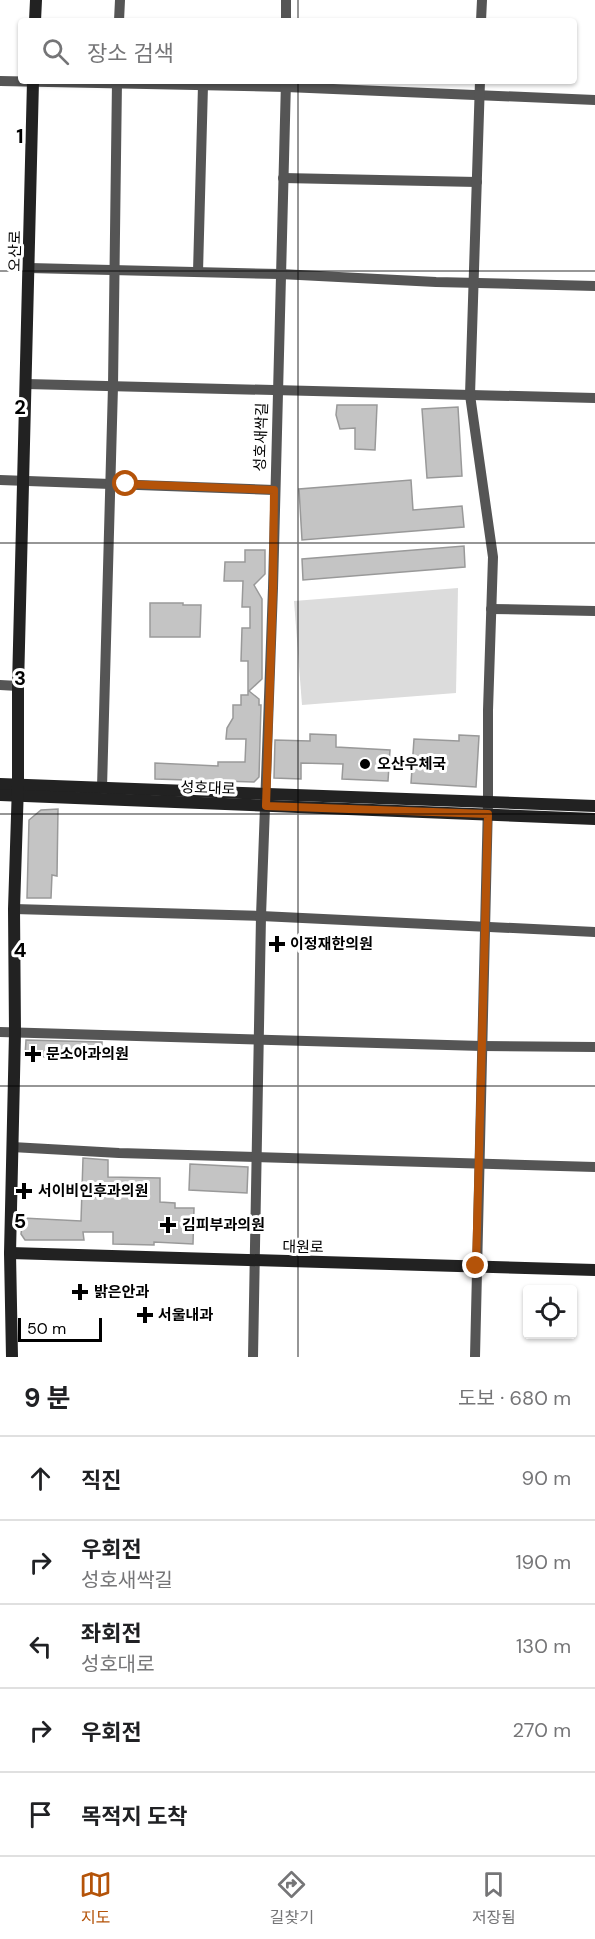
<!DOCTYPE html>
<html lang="ko">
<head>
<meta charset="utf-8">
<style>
  :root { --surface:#fff; --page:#f6f6f6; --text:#202124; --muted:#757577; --line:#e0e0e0; --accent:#b45309 }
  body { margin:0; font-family:"DM Sans","Noto Sans KR",sans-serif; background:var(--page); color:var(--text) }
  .controls { position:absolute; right:18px; bottom:18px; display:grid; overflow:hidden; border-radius:6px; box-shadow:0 2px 4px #0004 }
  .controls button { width:54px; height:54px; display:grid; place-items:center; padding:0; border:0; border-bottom:2px solid var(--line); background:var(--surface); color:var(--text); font:30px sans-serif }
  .scale { position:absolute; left:18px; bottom:15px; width:84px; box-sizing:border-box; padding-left:6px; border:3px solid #000; border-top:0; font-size:16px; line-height:21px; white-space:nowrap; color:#000; -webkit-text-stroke:4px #fff; paint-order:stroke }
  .stop { position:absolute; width:18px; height:18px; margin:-14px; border:4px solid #b45309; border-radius:50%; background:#fff }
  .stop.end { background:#b45309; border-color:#fff; box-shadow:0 2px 6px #0008 }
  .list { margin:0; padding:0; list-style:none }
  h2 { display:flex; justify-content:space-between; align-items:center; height:78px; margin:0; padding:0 24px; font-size:26px }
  h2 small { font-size:20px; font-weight:400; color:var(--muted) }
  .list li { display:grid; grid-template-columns:39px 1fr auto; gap:18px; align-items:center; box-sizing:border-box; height:84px; padding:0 24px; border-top:2px solid var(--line) }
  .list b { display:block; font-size:22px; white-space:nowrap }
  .list p { margin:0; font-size:20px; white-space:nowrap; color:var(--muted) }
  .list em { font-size:20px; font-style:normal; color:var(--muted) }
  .icon { flex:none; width:33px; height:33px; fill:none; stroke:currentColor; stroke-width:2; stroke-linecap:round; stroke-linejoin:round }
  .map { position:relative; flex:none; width:595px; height:1357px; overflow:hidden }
  .search { position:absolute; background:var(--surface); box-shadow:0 2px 4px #0004; left:18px; right:18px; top:18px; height:66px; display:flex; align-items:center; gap:15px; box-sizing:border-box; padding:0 21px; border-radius:6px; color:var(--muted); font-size:22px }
  .sheet { height:498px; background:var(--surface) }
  nav { display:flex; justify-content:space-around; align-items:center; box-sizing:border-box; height:84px; border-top:2px solid var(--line); background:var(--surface); font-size:16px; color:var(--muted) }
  nav a { display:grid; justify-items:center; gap:3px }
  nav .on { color:var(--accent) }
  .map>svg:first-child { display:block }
  .green { fill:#dcdcdc }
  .building { fill:#c4c4c4; stroke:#999; stroke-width:1.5 }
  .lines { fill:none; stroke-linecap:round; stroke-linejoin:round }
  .street { stroke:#555; stroke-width:10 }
  .secondary { stroke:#222; stroke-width:12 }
  .route { stroke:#b45309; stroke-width:8 }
  .grid { fill:none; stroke:#000; stroke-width:1.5; stroke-opacity:0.55 }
  .poi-dot { fill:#000; stroke:#fff; stroke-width:2 }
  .labels { text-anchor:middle; stroke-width:6; stroke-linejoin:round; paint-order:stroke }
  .street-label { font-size:15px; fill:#000; stroke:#fff }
  .poi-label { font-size:15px; font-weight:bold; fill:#000; stroke:#fff; text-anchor:start }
  .grid-label { font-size:20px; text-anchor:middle; font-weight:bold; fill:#000; stroke:#fff; stroke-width:6; stroke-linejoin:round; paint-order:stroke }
</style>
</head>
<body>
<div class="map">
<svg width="595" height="1357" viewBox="0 0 595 1357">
  <rect width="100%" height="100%" fill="#fff"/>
  <polygon class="green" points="458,588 456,693 302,705 294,601"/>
  <g class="building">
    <polygon points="337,405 377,405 375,450 355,449 355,428 340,429 336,415"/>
    <polygon points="458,407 462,476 427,478 422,409"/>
    <polygon points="411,480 413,510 462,506 464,527 302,540 299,489"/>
    <polygon points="464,546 465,567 303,580 302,559"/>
    <polygon points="245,550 265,550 265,574 254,585 262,599 262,679 249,691 259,699 259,705 261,705 259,777 254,782 155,779 155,763 218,766 218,762 245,762 246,739 226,739 227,728 233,718 233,705 241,705 241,695 248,695 248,661 241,661 242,628 250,628 250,607 242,607 243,581 224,581 225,562 245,562"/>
    <polygon points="150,603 183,603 183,605 201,605 200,637 150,637"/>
    <polygon points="310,734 336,735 336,747 390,750 388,781 342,779 343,764 301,763 301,779 274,778 275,740 310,741"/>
    <polygon points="459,735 479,736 476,787 411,783 414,739 459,741"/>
    <polygon points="58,809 57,876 52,875 51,898 27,898 29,820 41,810"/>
    <polygon points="26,1040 102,1042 102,1059 25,1056"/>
    <polygon points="83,1158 108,1160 108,1177 160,1178 160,1202 175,1203 175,1208 194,1208 193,1244 154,1242 154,1245 113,1244 113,1232 83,1232 84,1240 25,1240 21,1234 23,1218 81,1221"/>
    <polygon points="190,1164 248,1167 247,1193 189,1190"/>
  </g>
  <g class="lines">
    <g class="street">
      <polyline points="119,21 120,0"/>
      <polyline points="286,21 286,0"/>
      <polyline points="481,21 482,0"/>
      <polyline points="0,81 286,87 595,100"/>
      <polyline points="283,178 477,182"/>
      <polyline points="29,268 280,274 436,282 595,286"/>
      <polyline points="198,272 203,85"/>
      <polyline points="26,384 595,398"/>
      <polyline points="0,480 274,490"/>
      <polyline points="491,609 595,611"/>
      <polyline points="0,685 18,686"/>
      <polyline points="102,788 113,386 117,81"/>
      <polyline points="14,909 261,916 595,932"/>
      <polyline points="0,1032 482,1046 595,1047"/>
      <polyline points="12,1147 119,1153 595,1167"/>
      <polyline points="253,1357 261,916 273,588 286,81"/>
      <polyline points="475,1357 488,802 488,710 493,557 470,395 480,81"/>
    </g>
    <g class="secondary">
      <polyline points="35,21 36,0"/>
      <polyline points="0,784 595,806"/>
      <polyline points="0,795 595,819"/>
      <polyline points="10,1253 595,1270"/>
      <polyline points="12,1357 10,1253 15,1033 14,909 18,785 18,686 33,81"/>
    </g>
  </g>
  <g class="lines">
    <polyline class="route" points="126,484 274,490 273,588 266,806 488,814 476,1266"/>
  </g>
  <path class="grid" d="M 298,0 L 298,21M 298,81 L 298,1357M 0,271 L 595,271M 0,543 L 595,543M 0,814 L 595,814M 0,1086 L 595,1086"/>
  <g class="poi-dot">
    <circle cx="365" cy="764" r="6"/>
    <path d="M274 935h6v6h6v6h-6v6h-6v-6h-6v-6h6z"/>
    <path d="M30 1045h6v6h6v6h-6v6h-6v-6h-6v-6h6z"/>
    <path d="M21 1182h6v6h6v6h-6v6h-6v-6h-6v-6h6z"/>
    <path d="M165 1216h6v6h6v6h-6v6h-6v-6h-6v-6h6z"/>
    <path d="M77 1283h6v6h6v6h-6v6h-6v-6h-6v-6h6z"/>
    <path d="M142 1306h6v6h6v6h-6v6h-6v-6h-6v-6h6z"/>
  </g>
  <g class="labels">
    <g class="street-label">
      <text transform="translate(15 251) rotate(-89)" y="5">오산로</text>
      <text transform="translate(261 437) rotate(-88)" y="5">성호새싹길</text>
      <text transform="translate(208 788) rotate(2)" y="5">성호대로</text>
      <text transform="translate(303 1247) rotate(1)" y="5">대원로</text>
    </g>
    <g class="poi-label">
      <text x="377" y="769">오산우체국</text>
      <text x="290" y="949">이정재한의원</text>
      <text x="46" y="1059">문소아과의원</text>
      <text x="38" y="1196">서이비인후과의원</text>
      <text x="182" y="1230">김피부과의원</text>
      <text x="94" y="1297">밝은안과</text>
      <text x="158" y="1320">서울내과</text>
    </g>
  </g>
  <g class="grid-label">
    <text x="20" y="143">1</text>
    <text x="20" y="414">2</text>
    <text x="20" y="685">3</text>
    <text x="20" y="957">4</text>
    <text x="20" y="1228">5</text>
  </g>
</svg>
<div class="controls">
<button><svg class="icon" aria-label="locate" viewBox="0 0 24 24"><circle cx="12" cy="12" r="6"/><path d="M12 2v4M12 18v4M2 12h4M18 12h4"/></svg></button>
</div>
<div class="scale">50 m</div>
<div class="stop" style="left:126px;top:484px"></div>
<div class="stop end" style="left:476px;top:1266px"></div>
<div class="search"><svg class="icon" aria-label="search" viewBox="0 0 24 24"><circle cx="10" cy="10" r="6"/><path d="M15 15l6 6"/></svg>장소 검색</div>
</div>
<section class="sheet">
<h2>9 분<small>도보 · 680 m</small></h2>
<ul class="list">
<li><svg class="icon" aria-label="ahead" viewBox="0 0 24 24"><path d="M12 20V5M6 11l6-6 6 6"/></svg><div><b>직진</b></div><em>90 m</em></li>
<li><svg class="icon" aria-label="right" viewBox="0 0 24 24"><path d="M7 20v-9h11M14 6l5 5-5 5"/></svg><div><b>우회전</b><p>성호새싹길</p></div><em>190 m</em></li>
<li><svg class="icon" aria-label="left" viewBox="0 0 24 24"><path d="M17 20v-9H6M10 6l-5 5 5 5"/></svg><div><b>좌회전</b><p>성호대로</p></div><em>130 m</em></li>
<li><svg class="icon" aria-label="right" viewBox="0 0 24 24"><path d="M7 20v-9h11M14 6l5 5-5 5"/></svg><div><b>우회전</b></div><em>270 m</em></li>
<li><svg class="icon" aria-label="arrive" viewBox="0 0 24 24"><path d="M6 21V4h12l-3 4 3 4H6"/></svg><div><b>목적지 도착</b></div></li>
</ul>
</section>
<nav>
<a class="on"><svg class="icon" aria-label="map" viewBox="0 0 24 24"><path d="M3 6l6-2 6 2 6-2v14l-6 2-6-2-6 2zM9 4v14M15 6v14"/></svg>지도</a>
<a><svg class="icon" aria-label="directions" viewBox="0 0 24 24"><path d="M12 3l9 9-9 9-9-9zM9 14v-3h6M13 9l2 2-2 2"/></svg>길찾기</a>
<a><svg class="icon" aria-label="saved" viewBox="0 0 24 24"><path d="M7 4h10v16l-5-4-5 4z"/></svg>저장됨</a>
</nav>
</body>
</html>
